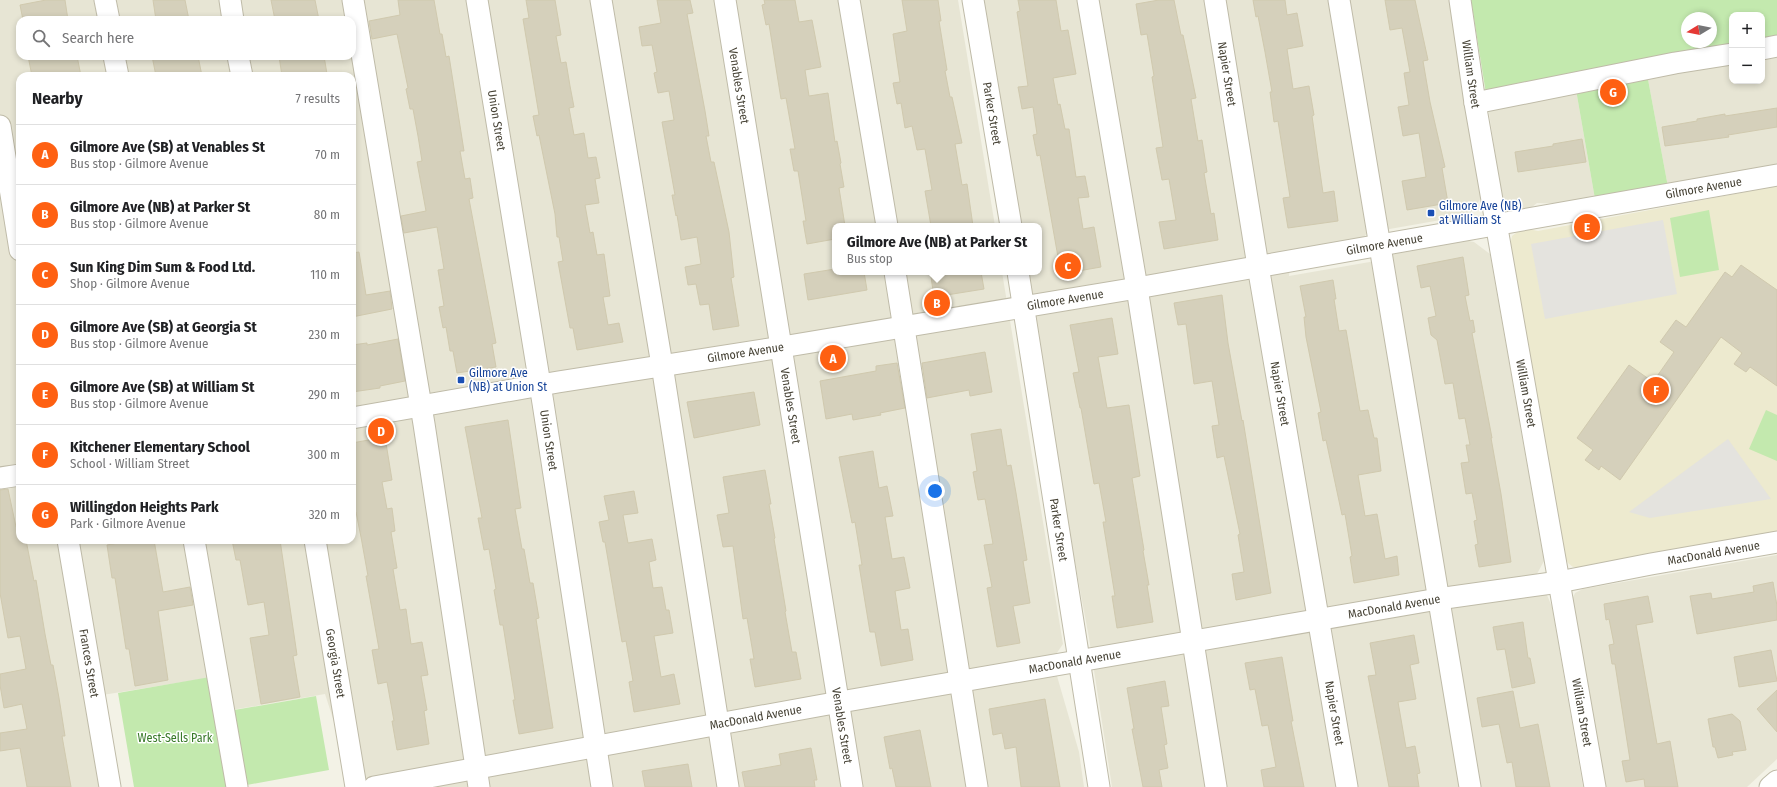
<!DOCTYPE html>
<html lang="en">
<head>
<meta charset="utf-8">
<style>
  :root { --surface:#fff; --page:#f2f2f2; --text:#202124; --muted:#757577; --line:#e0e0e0; --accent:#fe6012 }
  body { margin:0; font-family:"Fira Sans Condensed",sans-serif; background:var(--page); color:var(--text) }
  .controls { position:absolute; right:12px; top:12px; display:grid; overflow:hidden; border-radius:8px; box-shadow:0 2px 6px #0003 }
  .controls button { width:36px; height:36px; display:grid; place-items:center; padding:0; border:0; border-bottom:1px solid var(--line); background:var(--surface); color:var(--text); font:20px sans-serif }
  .compass { position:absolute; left:1681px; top:12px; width:36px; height:36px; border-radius:50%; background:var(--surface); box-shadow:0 2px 6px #0003; rotate:260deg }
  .you { position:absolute; left:935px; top:491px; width:14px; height:14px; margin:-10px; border:3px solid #fff; border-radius:50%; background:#1a73e8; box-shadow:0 0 0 6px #1a73e833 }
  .badge { display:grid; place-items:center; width:26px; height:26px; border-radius:50%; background:var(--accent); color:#fff; font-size:13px; font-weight:700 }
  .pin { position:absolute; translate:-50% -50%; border:2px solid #fff; box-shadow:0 1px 4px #0006 }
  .popup { position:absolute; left:832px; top:223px; width:210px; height:52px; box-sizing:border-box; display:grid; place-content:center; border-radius:8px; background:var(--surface); filter:drop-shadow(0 1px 3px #0005); font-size:13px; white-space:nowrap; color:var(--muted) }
  .popup b { font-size:15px; color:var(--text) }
  .popup::after { content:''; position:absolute; left:50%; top:100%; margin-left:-8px; border:8px solid transparent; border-top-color:var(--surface) }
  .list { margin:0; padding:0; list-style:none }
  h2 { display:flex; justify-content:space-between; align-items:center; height:52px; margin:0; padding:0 16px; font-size:17px }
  h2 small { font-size:13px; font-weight:400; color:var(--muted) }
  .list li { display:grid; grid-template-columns:26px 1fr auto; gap:12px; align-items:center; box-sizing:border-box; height:60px; padding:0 16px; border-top:1px solid var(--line) }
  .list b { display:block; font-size:15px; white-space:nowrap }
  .list p { margin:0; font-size:13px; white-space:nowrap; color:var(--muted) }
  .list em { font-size:13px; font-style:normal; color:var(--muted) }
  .icon { flex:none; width:22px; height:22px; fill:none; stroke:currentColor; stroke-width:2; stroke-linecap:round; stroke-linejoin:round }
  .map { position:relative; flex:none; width:1777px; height:787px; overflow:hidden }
  .search { position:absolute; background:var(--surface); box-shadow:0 2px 6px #0003; left:16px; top:16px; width:340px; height:44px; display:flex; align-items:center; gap:10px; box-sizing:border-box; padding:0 14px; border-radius:12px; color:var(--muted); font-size:15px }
  .panel { position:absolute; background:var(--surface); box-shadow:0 2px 6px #0003; left:16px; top:72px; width:340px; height:472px; border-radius:12px }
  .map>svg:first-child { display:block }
  .residential { fill:#e7e5d4; fill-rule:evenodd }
  .education { fill:#edeacf }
  .green { fill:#c3e9ae; fill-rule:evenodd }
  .parking { fill:#e4e3de }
  .building { fill:#d5d0bb; stroke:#d0c9ae }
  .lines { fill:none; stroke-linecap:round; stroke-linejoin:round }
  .minor-casing { stroke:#bfbba8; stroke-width:23 }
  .minor { stroke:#fff; stroke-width:21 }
  .transit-dot { fill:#1a4fb4; stroke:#fff; stroke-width:1.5 }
  .labels { text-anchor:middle; stroke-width:3; stroke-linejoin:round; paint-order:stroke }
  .street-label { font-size:12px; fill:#464235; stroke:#fff }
  .transit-label { font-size:12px; fill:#164399; stroke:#fff; text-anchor:start }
  .park-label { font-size:12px; fill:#377927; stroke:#fff }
</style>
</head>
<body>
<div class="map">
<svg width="1777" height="787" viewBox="0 0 1777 787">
  <rect width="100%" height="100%" fill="#f3f2e6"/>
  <g class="residential">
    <path d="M 0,0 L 958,0 L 995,226 L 835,226 L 835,272 L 1002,272 L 1063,644 L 1052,660 L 355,787 L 325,694 L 220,712 L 214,677 L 90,697 L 105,787 L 0,787 ZM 20,20 L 352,20 L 352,56 L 20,56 ZM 20,76 L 352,76 L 352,540 L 20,540 Z"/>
    <polygon points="978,0 1449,0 1481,198 1469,215 1367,233 1362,240 1290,255 1289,276 1387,259 1388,254 1458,239 1474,242 1490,254 1544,561 1526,594 1547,595 1552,607 1583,787 1112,787 1089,638 1021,272 1039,272 1039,226 1014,226"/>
    <polygon points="1777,54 1777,166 1668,187 1647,74 1732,61 1732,81 1762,81 1762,56"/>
    <polygon points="1575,84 1595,199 1569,204 1537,203 1527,211 1511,211 1506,208 1502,198 1487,100"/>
    <polygon points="1777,555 1777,759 1747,787 1604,787 1572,600 1575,593 1583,589"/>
    <polygon points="1057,676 1079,752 1084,787 406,787 698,733"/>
  </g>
  <polygon class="education" points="1777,186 1777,533 1579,567 1573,567 1568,563 1565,557 1510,246 1512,236 1520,230 1528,229 1538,231"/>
  <g class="green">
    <path d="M 1471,0 L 1777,0 L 1777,54 L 1762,56 L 1762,15 L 1732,15 L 1732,61 L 1647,74 L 1668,187 L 1595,199 L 1575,84 L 1487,100 ZM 1687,18 L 1711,18 L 1711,42 L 1687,42 Z"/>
    <polygon points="1709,210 1719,270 1680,277 1670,218"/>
    <polygon points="1766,410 1777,415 1777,461 1749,449"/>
    <polygon points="210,677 217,713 316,696 329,770 236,787 134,787 118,693"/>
  </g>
  <g class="parking">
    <polygon points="1663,220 1677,294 1545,319 1531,244"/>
    <polygon points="1728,439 1771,499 1650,518 1629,512"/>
  </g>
  <g class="building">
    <polygon points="46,0 65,0 68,20 23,20 20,5"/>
    <polygon points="153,0 185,0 189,20 156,20"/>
    <polygon points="271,0 315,0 319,20 275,20"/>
    <polygon points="398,0 434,0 440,34 442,34 446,57 449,56 464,151 460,151 465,179 470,178 473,198 469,199 496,343 492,344 496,367 457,373 453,351 450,351 446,327 443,328 439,307 444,306 438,270 444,269 437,227 404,233 401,216 426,211 417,162 422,161 418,136 413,109 410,109 406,89 408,88 397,34 372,39 369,21 400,15"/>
    <polygon points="526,0 555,0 561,35 556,36 561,63 566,62 570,86 574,107 569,108 574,135 584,133 588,158 596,157 600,178 595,179 599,203 585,205 590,233 593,232 597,255 604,254 610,296 603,297 608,325 619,323 623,342 577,350 573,328 570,328 558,262 563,261 559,237 557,237 555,214 539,135 537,136 533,116 539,115 523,19 529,18"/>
    <polygon points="657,0 690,0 693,13 687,14 705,111 709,136 706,136 711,162 714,162 729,232 734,277 731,278 739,326 713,330 709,304 700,305 696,284 688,285 685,267 701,264 697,237 681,240 677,215 676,216 672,195 675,195 662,122 674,120 669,91 658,93 654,73 657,72 652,45 642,46 639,27 661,23"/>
    <polygon points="764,0 795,0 799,22 812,20 821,67 805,70 809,96 828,93 835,142 837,141 841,163 840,164 844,187 839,188 845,226 835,226 835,239 807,244 803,221 806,221 798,171 794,171 790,149 795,149 786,98 781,99 769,24 766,25 762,5 765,4"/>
    <polygon points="902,0 938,0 941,21 939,21 947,70 945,71 950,97 952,97 962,143 955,144 962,185 967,184 973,226 931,226 925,191 932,190 925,149 917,150 912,126 905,128 901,103 897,104 893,83 900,82 893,34 907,31"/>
    <polygon points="1018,0 1056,0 1061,31 1068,30 1076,74 1053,78 1058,105 1060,104 1065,129 1069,129 1076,177 1085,176 1089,197 1078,198 1083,229 1094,227 1101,267 1061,274 1040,155 1037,156 1033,135 1037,134 1033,107 1022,109 1018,87 1028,86 1017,12 1020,11"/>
    <polygon points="1159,0 1174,0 1181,35 1183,35 1196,98 1191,99 1198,141 1202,140 1207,172 1204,173 1211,214 1214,213 1218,240 1164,249 1159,222 1176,220 1169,179 1162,180 1156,148 1163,147 1152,77 1154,76 1147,34 1141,35 1136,4"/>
    <polygon points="1253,0 1285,0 1287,15 1297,13 1303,46 1287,49 1293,89 1309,86 1314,115 1312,116 1323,193 1334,191 1338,221 1288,228 1283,198 1290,197 1278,121 1274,122 1270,92 1272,92 1265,52 1258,16 1256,17"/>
    <polygon points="1385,0 1415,0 1428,60 1423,61 1430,102 1445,167 1442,168 1448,203 1407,210 1402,181 1426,177 1419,133 1403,136 1398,107 1409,105 1404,73 1410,72 1402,28 1390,30"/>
    <polygon points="28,56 77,56 81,76 32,76"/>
    <polygon points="152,56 198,56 202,76 156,76"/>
    <polygon points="279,56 324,56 327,74 314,76 282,76"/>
    <polygon points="1777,108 1777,127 1728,135 1729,137 1665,146 1662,127 1697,121 1697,119 1725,114 1725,116"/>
    <polygon points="1582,139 1586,162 1518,172 1515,152 1553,146 1553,144"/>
    <polygon points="359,252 366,295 390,291 392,309 352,317 352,253"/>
    <polygon points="1463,257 1469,295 1465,296 1470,321 1473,320 1475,332 1472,333 1492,438 1491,438 1501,494 1511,562 1479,567 1475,545 1478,544 1474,521 1477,520 1472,493 1466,494 1461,463 1469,462 1466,445 1470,445 1465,418 1459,419 1453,383 1445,384 1437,340 1431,335 1428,318 1436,316 1430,286 1421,288 1417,266"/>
    <polygon points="1741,265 1777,290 1777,386 1750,367 1746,372 1734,364 1742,353 1721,337 1620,480 1601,466 1599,470 1585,460 1593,450 1577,438 1629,365 1653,382 1674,352 1660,342 1676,320 1686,327 1725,272 1732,277"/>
    <polygon points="835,269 835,272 864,272 867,290 808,300 804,274"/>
    <polygon points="933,272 981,272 984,289 934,297 931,277 934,276"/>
    <polygon points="1333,280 1336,299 1334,299 1339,331 1346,330 1360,411 1368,410 1374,438 1377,438 1381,471 1358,475 1365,516 1377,514 1385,559 1397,556 1399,575 1354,583 1350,557 1352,556 1345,514 1342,515 1326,440 1323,441 1318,413 1321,412 1306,337 1304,317 1306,317 1300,286"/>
    <polygon points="1222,295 1228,343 1242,421 1243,420 1271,593 1236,600 1232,574 1244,572 1238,535 1240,534 1224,456 1217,458 1212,426 1219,425 1212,381 1194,384 1186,324 1178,325 1174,303"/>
    <polygon points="1112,318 1118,354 1098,357 1107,408 1129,405 1140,476 1132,478 1144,550 1143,551 1149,585 1147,585 1153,622 1117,628 1112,596 1115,596 1103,522 1106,522 1099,483 1094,484 1081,408 1080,408 1073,373 1079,372 1070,325"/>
    <polygon points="398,339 405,381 380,386 380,388 352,392 352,345 367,343 367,345"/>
    <polygon points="985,352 992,392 970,396 969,390 927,398 922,363"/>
    <polygon points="897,363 905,408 880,413 881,415 853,420 852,414 826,419 820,381 876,371 876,366"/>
    <polygon points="754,392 760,425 694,438 687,402"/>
    <polygon points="508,420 521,508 515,509 522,549 524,549 530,583 533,583 539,618 536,619 553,728 519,734 513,700 515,700 503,625 500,625 494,590 496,589 489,549 484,550 478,518 482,518 465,427"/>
    <polygon points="1001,429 1007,466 1011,465 1016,493 1027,560 1023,561 1030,603 1013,606 1020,643 997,647 987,588 992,587 984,545 993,544 985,499 978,500 973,472 977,471 971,434"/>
    <polygon points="385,437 392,480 382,482 387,509 392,508 395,531 391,532 397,568 393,569 400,610 406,609 411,644 422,642 428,675 421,676 427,710 424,711 429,744 397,750 392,721 394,721 387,682 378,684 372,650 379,649 366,576 368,576 361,537 356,512 354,512 352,501 352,443"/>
    <polygon points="873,451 879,488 887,486 893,516 885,517 892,559 904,557 910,588 895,591 901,630 908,629 913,660 881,666 875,632 870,632 859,565 862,565 855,522 852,523 839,457"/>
    <polygon points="765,470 771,504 769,504 775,538 774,539 786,611 785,612 792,652 796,652 801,679 755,687 750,659 754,659 747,618 743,619 733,546 723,547 717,515 729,513 723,477"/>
    <polygon points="8,489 16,527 20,526 20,540 26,540 34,581 36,580 45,634 51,665 53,665 59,698 65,736 62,736 71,787 27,787 20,748 0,751 0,733 27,729 22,704 4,708 0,685 0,674 26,669 20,636 8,638 0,593 0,490"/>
    <polygon points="634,491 638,513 623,515 628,543 652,539 656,560 649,562 653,588 662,587 666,610 669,610 673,633 654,636 661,677 674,674 680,704 634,712 629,682 633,681 626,641 622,642 605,542 603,542 599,522 609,520 604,496"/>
    <polygon points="134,540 154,540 163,592 190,587 193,605 158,611 168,680 135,686 129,649 126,649 115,578 112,578 107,545"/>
    <polygon points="232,540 280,540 297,655 293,656 300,697 261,704 250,638 269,635 264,602 248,605 240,560 236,560"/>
    <polygon points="1773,582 1777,606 1777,620 1697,634 1690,596 1711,593 1712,599 1754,592 1753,586"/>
    <polygon points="1648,596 1653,622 1636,625 1657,744 1670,741 1678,787 1645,787 1644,779 1626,782 1622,761 1630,760 1615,664 1612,664 1609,645 1614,644 1609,619 1606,620 1604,604"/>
    <polygon points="1523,622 1528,658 1530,658 1535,683 1512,688 1505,649 1497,650 1493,627"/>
    <polygon points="1414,635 1419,663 1410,665 1416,699 1398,702 1406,748 1415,746 1420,773 1417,774 1419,787 1389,787 1368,676 1376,675 1370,643"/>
    <polygon points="1771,650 1777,681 1739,687 1734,657"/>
    <polygon points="1282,657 1293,721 1291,721 1304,787 1264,787 1261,770 1276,767 1268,725 1262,726 1255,689 1250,690 1245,663"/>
    <polygon points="1165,681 1169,706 1161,707 1167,744 1164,745 1168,768 1159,770 1162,787 1143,787 1132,729 1134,729 1127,688"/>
    <polygon points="1777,690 1777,732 1757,709"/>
    <polygon points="1513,691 1520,728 1538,724 1550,787 1516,787 1512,762 1507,763 1499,724 1482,727 1477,698"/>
    <polygon points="1045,699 1060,787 1021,787 1016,747 1005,749 1002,733 993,735 989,709"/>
    <polygon points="1732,714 1740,721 1746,750 1732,752 1733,755 1718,758 1715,747 1713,747 1708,719"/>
    <polygon points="920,730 931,787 896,787 892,768 890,769 884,737"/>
    <polygon points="811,748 817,780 814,780 815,787 745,787 742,772 781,765 779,754"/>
    <polygon points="688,764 692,787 645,787 642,771"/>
  </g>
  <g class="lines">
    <g class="minor-casing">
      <g id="minor">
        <polyline points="105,0 109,20"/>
        <polyline points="230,0 233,20"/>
        <polyline points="353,0 424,424 479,787"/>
        <path id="s1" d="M 477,0 L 543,403 L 602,787"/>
        <polyline points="601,0 662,365 728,787"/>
        <path id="s2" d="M 725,0 L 852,787"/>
        <polyline points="849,0 887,226"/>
        <path id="s3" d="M 973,0 L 1011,226"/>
        <polyline points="1088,0 1137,288 1216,787"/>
        <path id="s4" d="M 1215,0 L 1258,266 L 1347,787"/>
        <polyline points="1339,0 1470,787"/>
        <path id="s5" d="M 1460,0 L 1475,103 L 1595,787"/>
        <polyline points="1762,49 1777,46"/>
        <polyline points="114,56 118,76"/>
        <polyline points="238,56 242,76"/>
        <polyline points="1475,103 1675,63 1732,54"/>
        <polyline points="0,126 20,250"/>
        <polyline points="895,272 977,787"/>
        <path id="s6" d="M 1018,272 L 1099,787"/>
        <path id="s7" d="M 352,418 L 558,382 L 782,347 L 1137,288 L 1777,175"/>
        <polyline points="0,478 20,475"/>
        <path id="s8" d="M 68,540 L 110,787"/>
        <polyline points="194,540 237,787"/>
        <path id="s9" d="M 315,540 L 356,787"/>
        <path id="s10" d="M 374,787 L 823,705 L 1438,599 L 1559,582 L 1651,564 L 1777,542"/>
        <polyline points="1770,787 1777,781"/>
      </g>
    </g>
    <use href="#minor" class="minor"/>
  </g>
  <g class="transit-dot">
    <rect x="1427" y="209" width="8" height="8" rx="2"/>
    <rect x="457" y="376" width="8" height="8" rx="2"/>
  </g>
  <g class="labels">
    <g class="street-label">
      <text dy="4" stroke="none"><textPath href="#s4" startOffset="75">Napier Street</textPath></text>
      <text dy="4" stroke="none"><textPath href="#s5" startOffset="75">William Street</textPath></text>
      <text dy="4" stroke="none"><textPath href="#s2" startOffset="87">Venables Street</textPath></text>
      <text dy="4" stroke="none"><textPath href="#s3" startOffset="115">Parker Street</textPath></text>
      <text dy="4" stroke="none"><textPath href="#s1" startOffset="122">Union Street</textPath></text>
      <text dy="4" stroke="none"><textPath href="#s7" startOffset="1371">Gilmore Avenue</textPath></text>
      <text dy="4" stroke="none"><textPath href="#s7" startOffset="1047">Gilmore Avenue</textPath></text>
      <text dy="4" stroke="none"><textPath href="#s7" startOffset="723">Gilmore Avenue</textPath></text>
      <text dy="4" stroke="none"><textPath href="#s7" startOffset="399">Gilmore Avenue</textPath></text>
      <text dy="4" stroke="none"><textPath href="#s4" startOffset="399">Napier Street</textPath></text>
      <text dy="4" stroke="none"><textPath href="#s5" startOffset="399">William Street</textPath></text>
      <text dy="4" stroke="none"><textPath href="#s2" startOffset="411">Venables Street</textPath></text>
      <text dy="4" stroke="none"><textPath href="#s1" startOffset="446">Union Street</textPath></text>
      <text dy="4" stroke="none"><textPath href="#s6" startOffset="261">Parker Street</textPath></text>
      <text dy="4" stroke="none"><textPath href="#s10" startOffset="1360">MacDonald Avenue</textPath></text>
      <text dy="4" stroke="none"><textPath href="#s10" startOffset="1036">MacDonald Avenue</textPath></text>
      <text dy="4" stroke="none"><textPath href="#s10" startOffset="712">MacDonald Avenue</textPath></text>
      <text dy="4" stroke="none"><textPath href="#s8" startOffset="125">Frances Street</textPath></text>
      <text dy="4" stroke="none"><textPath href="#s9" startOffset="125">Georgia Street</textPath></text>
      <text dy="4" stroke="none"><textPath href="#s4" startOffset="723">Napier Street</textPath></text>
      <text dy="4" stroke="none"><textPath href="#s5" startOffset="723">William Street</textPath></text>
      <text dy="4" stroke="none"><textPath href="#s10" startOffset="388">MacDonald Avenue</textPath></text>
      <text dy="4" stroke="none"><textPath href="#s2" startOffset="735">Venables Street</textPath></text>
    </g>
    <g class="transit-label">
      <text x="1439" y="210">Gilmore Ave (NB)<tspan x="1439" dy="14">at William St</tspan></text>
      <text x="469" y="377">Gilmore Ave<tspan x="469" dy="14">(NB) at Union St</tspan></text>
    </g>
    <g class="park-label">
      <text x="175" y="742">West-Sells Park</text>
    </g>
  </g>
</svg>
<div class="controls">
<button>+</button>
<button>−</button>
</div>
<svg class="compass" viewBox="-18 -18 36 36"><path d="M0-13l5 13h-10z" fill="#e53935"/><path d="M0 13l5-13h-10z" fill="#757577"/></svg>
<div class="you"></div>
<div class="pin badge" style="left:833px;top:358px">A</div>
<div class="pin badge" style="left:937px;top:303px">B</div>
<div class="popup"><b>Gilmore Ave (NB) at Parker St</b>Bus stop</div>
<div class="pin badge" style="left:1068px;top:266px">C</div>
<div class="pin badge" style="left:381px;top:431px">D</div>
<div class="pin badge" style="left:1587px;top:227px">E</div>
<div class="pin badge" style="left:1656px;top:390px">F</div>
<div class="pin badge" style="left:1613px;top:92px">G</div>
<div class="search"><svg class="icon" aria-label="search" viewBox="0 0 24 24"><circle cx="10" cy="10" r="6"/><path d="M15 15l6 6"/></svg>Search here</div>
<section class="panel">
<h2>Nearby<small>7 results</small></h2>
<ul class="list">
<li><span class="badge">A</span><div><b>Gilmore Ave (SB) at Venables St</b><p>Bus stop · Gilmore Avenue</p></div><em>70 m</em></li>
<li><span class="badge">B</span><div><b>Gilmore Ave (NB) at Parker St</b><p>Bus stop · Gilmore Avenue</p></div><em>80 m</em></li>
<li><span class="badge">C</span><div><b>Sun King Dim Sum &amp; Food Ltd.</b><p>Shop · Gilmore Avenue</p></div><em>110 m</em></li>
<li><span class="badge">D</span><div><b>Gilmore Ave (SB) at Georgia St</b><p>Bus stop · Gilmore Avenue</p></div><em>230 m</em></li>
<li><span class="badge">E</span><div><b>Gilmore Ave (SB) at William St</b><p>Bus stop · Gilmore Avenue</p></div><em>290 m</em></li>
<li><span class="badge">F</span><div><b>Kitchener Elementary School</b><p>School · William Street</p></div><em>300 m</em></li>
<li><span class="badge">G</span><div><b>Willingdon Heights Park</b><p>Park · Gilmore Avenue</p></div><em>320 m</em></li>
</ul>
</section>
</div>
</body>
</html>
